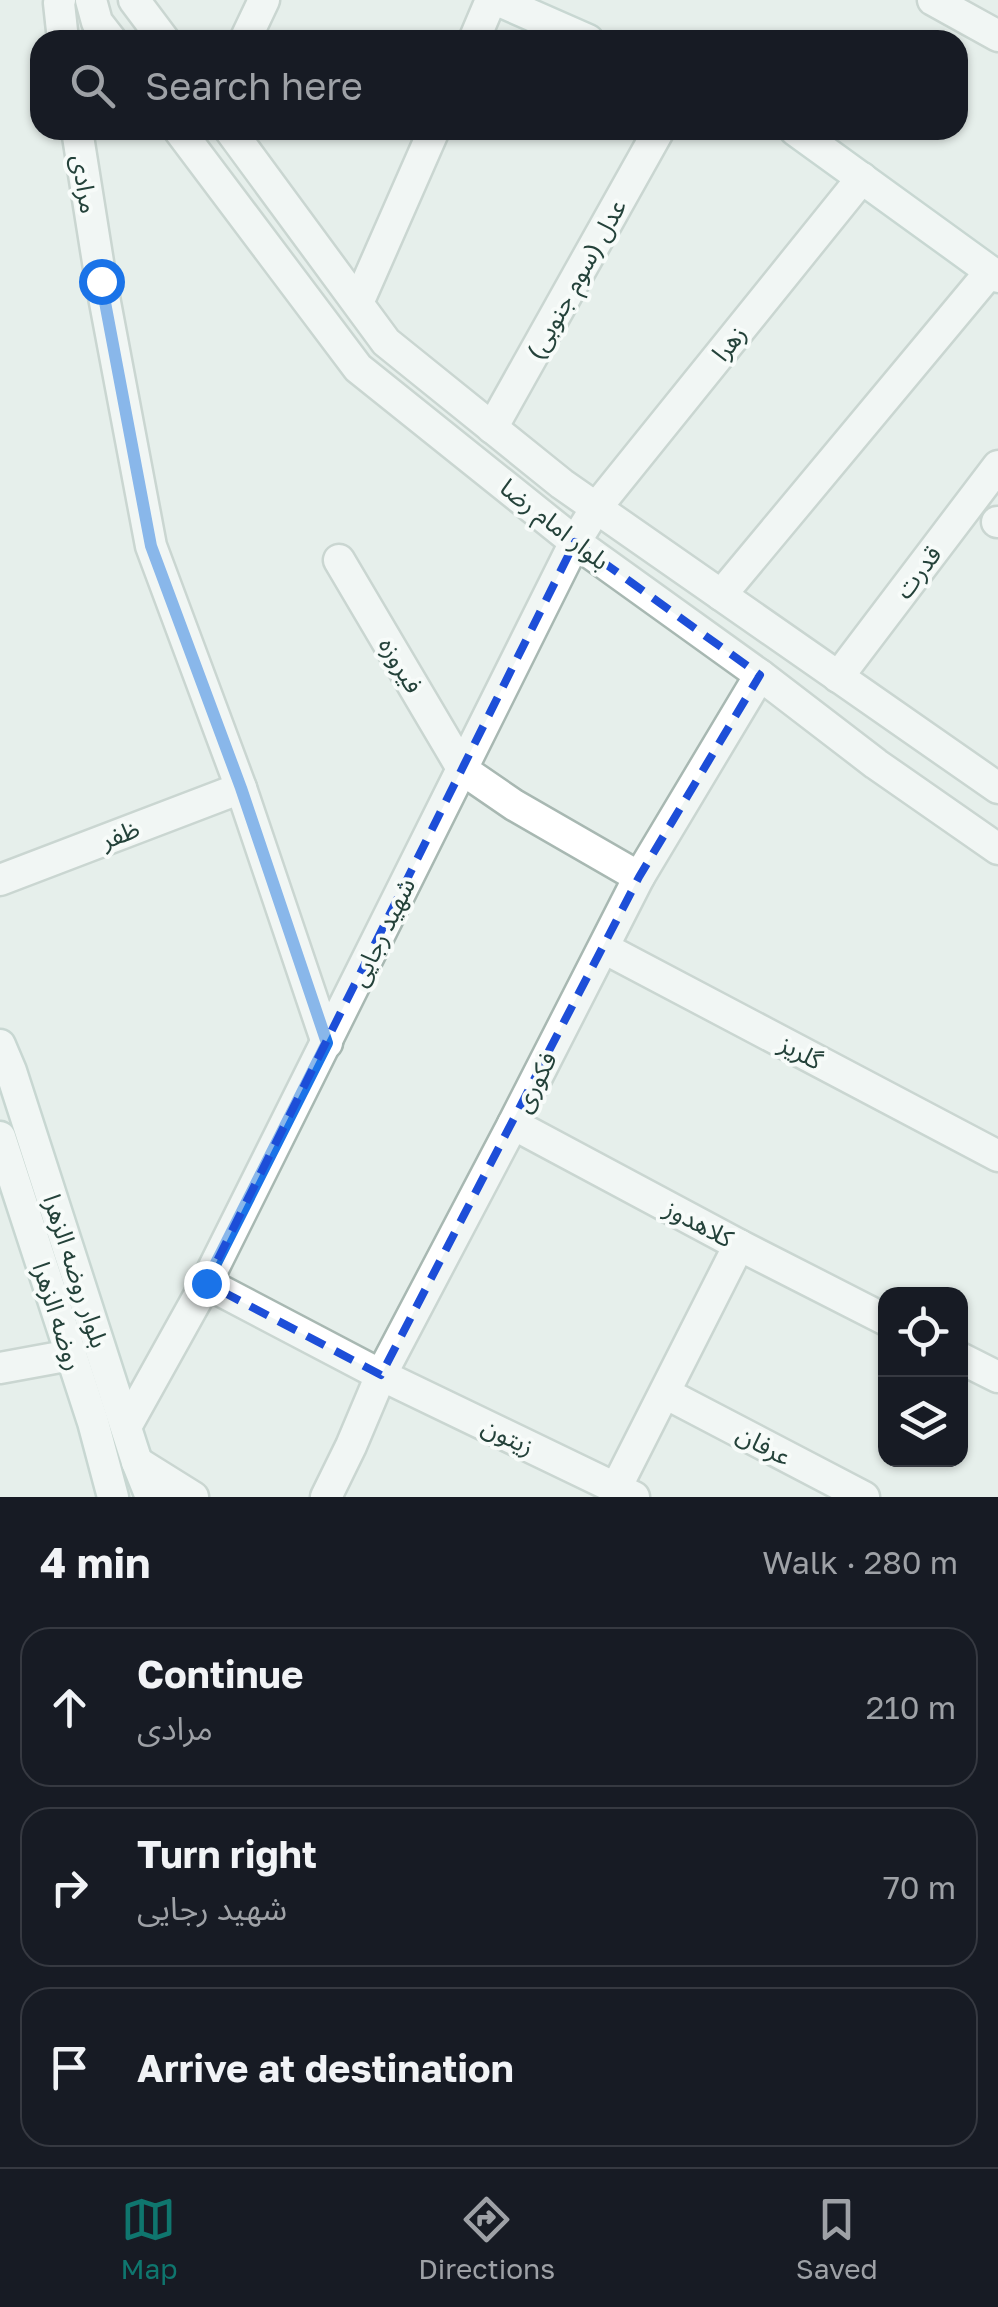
<!DOCTYPE html>
<html lang="en">
<head>
<meta charset="utf-8">
<style>
  :root { --surface:#171b24; --page:#242831; --text:#f1f3f6; --muted:#9ea1a6; --line:#363941; --accent:#0f766e }
  body { margin:0; font-family:"Golos Text","Noto Sans Arabic",sans-serif; background:var(--page); color:var(--text) }
  .controls { position:absolute; right:30px; bottom:30px; display:grid; overflow:hidden; border-radius:20px; box-shadow:0 2px 8px #0004 }
  .controls button { width:90px; height:90px; display:grid; place-items:center; padding:0; border:0; border-bottom:2px solid var(--line); background:var(--surface); color:var(--text); font:50px sans-serif }
  .stop { position:absolute; width:30px; height:30px; margin:-22px; border:8px solid #1a73e8; border-radius:50%; background:#fff }
  .stop.end { background:#1a73e8; border-color:#fff; box-shadow:0 2px 10px #0008 }
  .list { margin:0; padding:0; list-style:none }
  h2 { display:flex; justify-content:space-between; align-items:center; height:130px; margin:0; padding:0 40px; font-size:42px }
  h2 small { font-size:32px; font-weight:400; color:var(--muted) }
  .list li { display:grid; grid-template-columns:65px 1fr auto; gap:30px; align-items:center; box-sizing:border-box; height:160px; margin:0 20px 20px; padding:0 20px; border:2px solid var(--line); border-radius:30px }
  .list b { display:block; font-size:38px; white-space:nowrap }
  .list p { margin:0; font-size:32px; white-space:nowrap; color:var(--muted) }
  .list em { font-size:32px; font-style:normal; color:var(--muted) }
  .icon { flex:none; width:55px; height:55px; fill:none; stroke:currentColor; stroke-width:2; stroke-linecap:round; stroke-linejoin:round }
  .map { position:relative; flex:none; width:998px; height:1497px; overflow:hidden }
  .search { position:absolute; background:var(--surface); box-shadow:0 2px 8px #0004; left:30px; right:30px; top:30px; height:110px; display:flex; align-items:center; gap:25px; box-sizing:border-box; padding:0 35px; border-radius:30px; color:var(--muted); font-size:38px }
  .sheet { height:670px; background:var(--surface) }
  nav { display:flex; justify-content:space-around; align-items:center; box-sizing:border-box; height:140px; border-top:2px solid var(--line); background:var(--surface); font-size:28px; color:var(--muted) }
  nav a { display:grid; justify-items:center; gap:5px }
  nav .on { color:var(--accent) }
  .map>svg:first-child { display:block }
  .lines { fill:none; stroke-linecap:round; stroke-linejoin:round }
  .minor-casing { stroke:#a8b8b2; stroke-width:35 }
  .tertiary-casing { stroke:#a8b8b2; stroke-width:35 }
  .secondary-casing { stroke:#a4bbb3; stroke-width:35 }
  .minor { stroke:#fff; stroke-width:30 }
  .tertiary { stroke:#fff; stroke-width:30 }
  .secondary { stroke:#fff; stroke-width:30 }
  .route { stroke:#1a73e8; stroke-width:12 }
  .marked { fill:none; stroke:#1d4ed8; stroke-width:8; stroke-dasharray:20 12; stroke-linejoin:round }
  .labels { text-anchor:middle; stroke-width:8; stroke-linejoin:round; paint-order:stroke }
  .street-label { font-size:25px; fill:#24423a; stroke:#f7fbf9 }
</style>
</head>
<body>
<div class="map">
<svg width="998" height="1497" viewBox="0 0 998 1497">
  <rect width="100%" height="100%" fill="#e6efeb"/>
  <g class="lines">
    <g class="minor-casing">
      <g id="minor">
        <polyline points="60,0 59,3 63,40"/>
        <polyline points="933,0 998,36"/>
        <polyline points="245,40 264,0"/>
        <polyline points="474,40 491,0"/>
        <polyline points="77,130 101,281 151,546 241,788 327,1043"/>
        <polyline points="358,303 434,130"/>
        <polyline points="492,428 659,130"/>
        <polyline points="997,522 998,522"/>
        <polyline points="339,560 463,770 514,805 639,877"/>
        <polyline points="721,595 990,272"/>
        <polyline points="838,677 998,466"/>
        <polyline points="0,880 241,788"/>
        <polyline points="604,948 998,1156"/>
        <polyline points="513,1124 739,1245 886,1320"/>
        <polyline points="206,1283 381,1375 634,1497"/>
        <polyline points="960,1358 998,1377"/>
        <polyline points="0,1368 71,1355"/>
        <polyline points="665,1393 864,1497"/>
        <polyline points="127,1425 206,1283 575,542 596,508 862,178"/>
        <polyline points="137,1462 193,1497"/>
        <polyline points="616,1488 739,1245"/>
        <polyline points="326,1497 351,1446 381,1375 513,1124 639,877 760,675"/>
      </g>
    </g>
    <g class="tertiary-casing">
      <g id="tertiary">
        <polyline points="91,0 97,22 111,40"/>
        <polyline points="134,0 164,40"/>
        <polyline points="179,130 358,368 575,542 760,675 876,764 998,849"/>
        <polyline points="230,130 386,342 562,484 998,788"/>
      </g>
    </g>
    <g class="secondary-casing">
      <g id="secondary">
        <polyline points="497,0 588,40"/>
        <polyline points="795,130 998,277"/>
        <polyline points="0,1045 11,1071 137,1462 151,1497"/>
        <polyline points="0,1137 93,1422 113,1497"/>
      </g>
    </g>
    <use href="#minor" class="minor"/>
    <use href="#tertiary" class="tertiary"/>
    <use href="#secondary" class="secondary"/>
  </g>
  <g class="lines">
    <polyline class="route" points="101,281 151,546 241,788 327,1043 206,1283"/>
  </g>
  <path d="M0 0H998V1497H0ZM 575,542 L 760,675 L 639,877 L 381,1375 L 206,1283 Z" fill="#e6efeb" fill-opacity=".55" fill-rule="evenodd"/>
  <path class="marked" d="M 575,542 L 760,675 L 639,877 L 381,1375 L 206,1283 Z"/>
  <g class="labels">
    <g class="street-label">
      <text transform="translate(85 184) rotate(81)" y="9">مرادی</text>
      <text transform="translate(576 279) rotate(-61)" y="9">عدل (سوم جنوبی)</text>
      <text transform="translate(729 343) rotate(-51)" y="9">زهرا</text>
      <text transform="translate(555 524) rotate(38)" y="9">بلوار امام رضا</text>
      <text transform="translate(918 572) rotate(-53)" y="9">قدرت</text>
      <text transform="translate(401 665) rotate(59)" y="9">فیروزه</text>
      <text transform="translate(120 834) rotate(-21)" y="9">ظفر</text>
      <text transform="translate(382 932) rotate(-64)" y="9">شهید رجایی</text>
      <text transform="translate(801 1052) rotate(28)" y="9">گلریز</text>
      <text transform="translate(535 1082) rotate(-63)" y="9">فکوری</text>
      <text transform="translate(699 1223) rotate(28)" y="9">کلاهدوز</text>
      <text transform="translate(76 1271) rotate(72)" y="9">بلوار روضه الزهرا</text>
      <text transform="translate(58 1316) rotate(72)" y="9">روضه الزهرا</text>
      <text transform="translate(508 1436) rotate(26)" y="9">زیتون</text>
      <text transform="translate(764 1445) rotate(28)" y="9">عرفان</text>
    </g>
  </g>
</svg>
<div class="controls">
<button><svg class="icon" aria-label="locate" viewBox="0 0 24 24"><circle cx="12" cy="12" r="6"/><path d="M12 2v4M12 18v4M2 12h4M18 12h4"/></svg></button>
<button><svg class="icon" aria-label="layers" viewBox="0 0 24 24"><path d="M12 4l9 5-9 5-9-5zM3 14l9 5 9-5"/></svg></button>
</div>
<div class="stop" style="left:101px;top:281px"></div>
<div class="stop end" style="left:206px;top:1283px"></div>
<div class="search"><svg class="icon" aria-label="search" viewBox="0 0 24 24"><circle cx="10" cy="10" r="6"/><path d="M15 15l6 6"/></svg>Search here</div>
</div>
<section class="sheet">
<h2>4 min<small>Walk · 280 m</small></h2>
<ul class="list">
<li><svg class="icon" aria-label="ahead" viewBox="0 0 24 24"><path d="M12 20V5M6 11l6-6 6 6"/></svg><div><b>Continue</b><p>مرادی</p></div><em>210 m</em></li>
<li><svg class="icon" aria-label="right" viewBox="0 0 24 24"><path d="M7 20v-9h11M14 6l5 5-5 5"/></svg><div><b>Turn right</b><p>شهید رجایی</p></div><em>70 m</em></li>
<li><svg class="icon" aria-label="arrive" viewBox="0 0 24 24"><path d="M6 21V4h12l-3 4 3 4H6"/></svg><div><b>Arrive at destination</b></div></li>
</ul>
</section>
<nav>
<a class="on"><svg class="icon" aria-label="map" viewBox="0 0 24 24"><path d="M3 6l6-2 6 2 6-2v14l-6 2-6-2-6 2zM9 4v14M15 6v14"/></svg>Map</a>
<a><svg class="icon" aria-label="directions" viewBox="0 0 24 24"><path d="M12 3l9 9-9 9-9-9zM9 14v-3h6M13 9l2 2-2 2"/></svg>Directions</a>
<a><svg class="icon" aria-label="saved" viewBox="0 0 24 24"><path d="M7 4h10v16l-5-4-5 4z"/></svg>Saved</a>
</nav>
</body>
</html>
